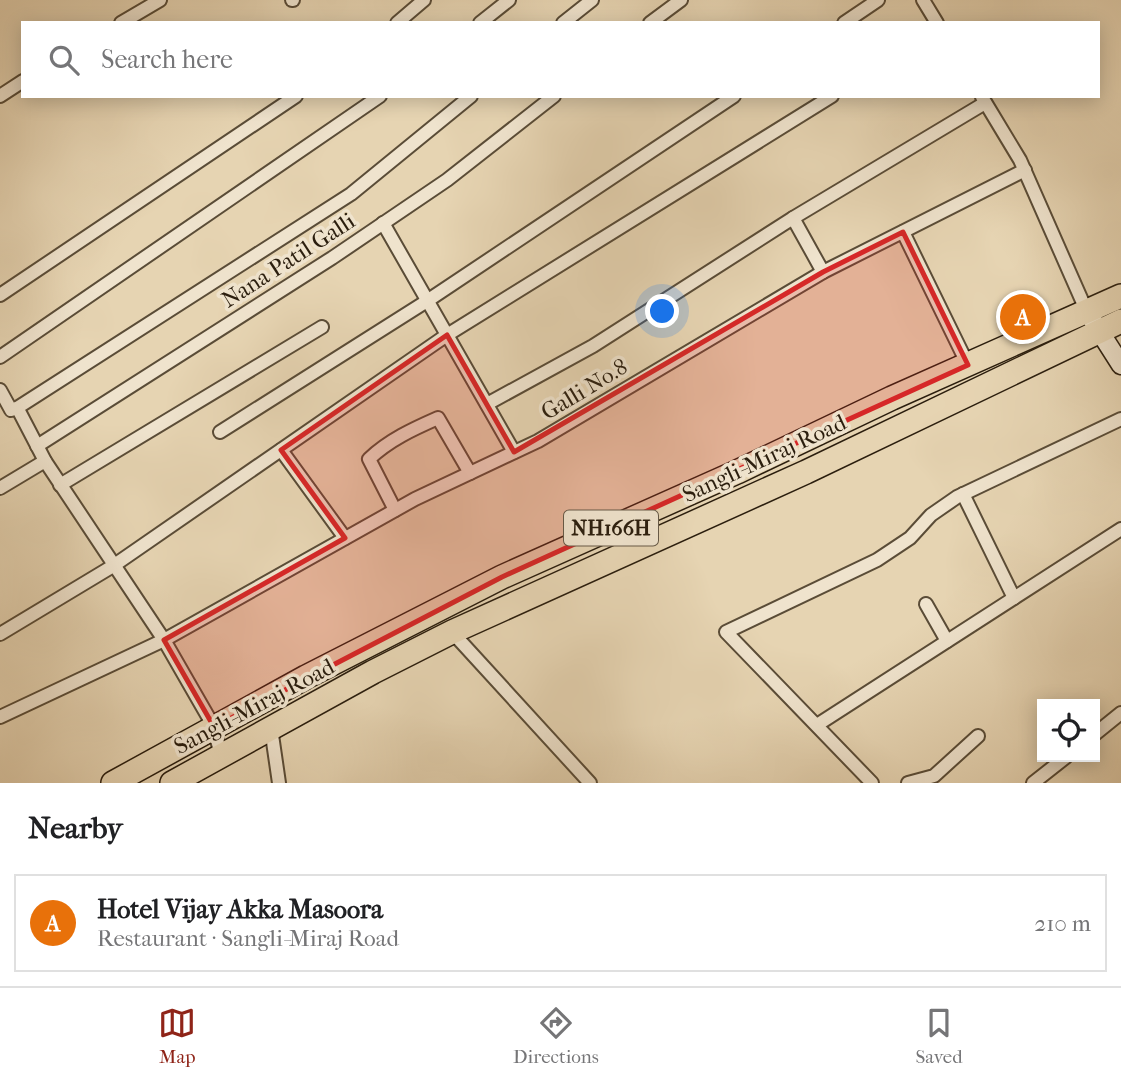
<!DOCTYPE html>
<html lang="en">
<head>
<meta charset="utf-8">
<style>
  :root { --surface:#fff; --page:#f2f2f2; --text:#202124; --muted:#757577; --line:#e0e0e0; --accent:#8f2418 }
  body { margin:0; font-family:"IM FELL French Canon",serif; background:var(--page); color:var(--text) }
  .controls { position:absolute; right:21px; bottom:21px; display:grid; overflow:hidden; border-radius:0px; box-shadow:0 4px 18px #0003 }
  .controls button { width:63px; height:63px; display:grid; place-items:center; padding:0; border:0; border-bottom:2px solid var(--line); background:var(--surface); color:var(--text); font:35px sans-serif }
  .you { position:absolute; left:663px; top:312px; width:24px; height:24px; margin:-18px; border:5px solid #fff; border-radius:50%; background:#1a73e8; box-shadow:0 0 0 10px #1a73e833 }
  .badge { display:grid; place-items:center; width:46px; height:46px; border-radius:50%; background:var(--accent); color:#fff; font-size:23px; font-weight:700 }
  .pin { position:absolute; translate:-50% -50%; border:4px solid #fff; box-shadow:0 2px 7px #0006 }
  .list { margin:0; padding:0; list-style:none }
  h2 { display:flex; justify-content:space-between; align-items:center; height:91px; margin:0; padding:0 28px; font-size:30px }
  h2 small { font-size:23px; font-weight:400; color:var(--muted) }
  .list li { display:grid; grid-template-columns:46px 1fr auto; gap:21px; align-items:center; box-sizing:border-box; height:98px; margin:0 14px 14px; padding:0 14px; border:2px solid var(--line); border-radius:0px }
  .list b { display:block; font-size:26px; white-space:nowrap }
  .list p { margin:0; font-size:23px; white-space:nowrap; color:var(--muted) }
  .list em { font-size:23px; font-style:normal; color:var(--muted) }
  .icon { flex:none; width:38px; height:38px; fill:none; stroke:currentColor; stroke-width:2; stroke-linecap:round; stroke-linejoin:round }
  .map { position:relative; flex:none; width:1121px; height:783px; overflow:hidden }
  .search { position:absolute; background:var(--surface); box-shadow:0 4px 18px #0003; left:21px; right:21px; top:21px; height:77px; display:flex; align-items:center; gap:18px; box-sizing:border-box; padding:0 24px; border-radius:0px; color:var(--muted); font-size:26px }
  .sheet { height:203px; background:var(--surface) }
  nav { display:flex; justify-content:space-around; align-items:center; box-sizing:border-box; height:98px; border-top:2px solid var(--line); background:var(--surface); font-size:19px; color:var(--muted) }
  nav a { display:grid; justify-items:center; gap:4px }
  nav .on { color:var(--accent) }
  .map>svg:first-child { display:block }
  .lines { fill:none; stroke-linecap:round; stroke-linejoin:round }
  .street-casing { stroke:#5a4c37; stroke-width:16 }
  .secondary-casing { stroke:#2b1e0e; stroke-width:21 }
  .highway-casing { stroke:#2b1e0e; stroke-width:26 }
  .street { stroke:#efe3cd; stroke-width:12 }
  .secondary { stroke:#efe3cd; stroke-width:18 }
  .highway { stroke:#e6d4b2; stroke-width:23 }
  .marked { fill:#d62828; fill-opacity:0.2; stroke:#d62828; stroke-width:5; stroke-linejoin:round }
  .labels { text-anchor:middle; stroke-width:7; stroke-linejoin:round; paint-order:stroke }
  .shield { fill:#efe3cd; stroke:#665947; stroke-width:2 }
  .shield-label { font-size:21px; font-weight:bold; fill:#2b1e0e }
  .street-label { font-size:23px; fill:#2b1e0e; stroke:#efe3cd }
</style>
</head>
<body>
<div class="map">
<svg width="1121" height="783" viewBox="0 0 1121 783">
  <rect width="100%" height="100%" fill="#e6d4b2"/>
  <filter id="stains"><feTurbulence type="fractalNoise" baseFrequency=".00286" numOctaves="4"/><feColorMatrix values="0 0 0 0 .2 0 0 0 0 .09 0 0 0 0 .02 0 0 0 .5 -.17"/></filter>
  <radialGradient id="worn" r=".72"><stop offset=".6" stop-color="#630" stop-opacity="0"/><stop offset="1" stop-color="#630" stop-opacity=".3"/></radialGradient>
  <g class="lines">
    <g class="street-casing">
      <g id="street">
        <polyline points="292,0 293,0"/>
        <polyline points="923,0 937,23"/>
        <polyline points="121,23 160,0"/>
        <polyline points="397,23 424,0"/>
        <polyline points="480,23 509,0"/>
        <polyline points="563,23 592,0"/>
        <polyline points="650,23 681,0"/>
        <polyline points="844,23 878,0"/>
        <polyline points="0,96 23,81"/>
        <polyline points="982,97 1020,160 1087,312"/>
        <polyline points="383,223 514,452"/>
        <polyline points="903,232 968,365"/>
        <polyline points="823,272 793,218 985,103"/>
        <polyline points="0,295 296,96"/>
        <polyline points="0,357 380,96"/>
        <polyline points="0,390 11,410 17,408 20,413 45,461 164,640 214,727 221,756"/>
        <polyline points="487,404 593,346 793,218"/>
        <polyline points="17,408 351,194 471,96"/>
        <polyline points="220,432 427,301 734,96"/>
        <polyline points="37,446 332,258 447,180 554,96"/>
        <polyline points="281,450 345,538"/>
        <polyline points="60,485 322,327"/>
        <polyline points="0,488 45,461"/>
        <polyline points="963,494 1014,598"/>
        <path d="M 395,510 L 369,459 C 389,440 413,429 438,418 L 470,473"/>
        <polyline points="926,604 947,641"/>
        <polyline points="452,632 590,783"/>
        <polyline points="0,634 113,566 447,335 832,96"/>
        <polyline points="0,717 164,640 415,499 538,441 823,272 1025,170"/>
        <polyline points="817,725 1121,529"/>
        <polyline points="271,728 279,783"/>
        <polyline points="1095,734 1121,713"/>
        <polyline points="872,783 726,632 877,560 910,538 931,515 957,497 1121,419"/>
        <polyline points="908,783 934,776 978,736"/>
        <polyline points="1033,783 1066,757"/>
      </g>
    </g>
    <g class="secondary-casing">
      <polyline id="secondary" points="1093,321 1121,365"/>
    </g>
    <g class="highway-casing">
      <g id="highway">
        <polyline points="113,783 306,677 502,577 737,472 892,398 1121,296"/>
        <polyline points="172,783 373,672 452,632 806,472 1121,321"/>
      </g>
    </g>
    <use href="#street" class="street"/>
    <use href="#secondary" class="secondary"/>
    <use href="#highway" class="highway"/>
  </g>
  <path class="marked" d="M 903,232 L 968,365 L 502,577 L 214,727 L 164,640 L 345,538 L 281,450 L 447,335 L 514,452 L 823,272 Z"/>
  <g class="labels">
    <rect class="shield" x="564" y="510.5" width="94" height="35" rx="5"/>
    <g class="shield-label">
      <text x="611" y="535">NH166H</text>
    </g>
    <g class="street-label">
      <text transform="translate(288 260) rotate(-33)" y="8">Nana Patil Galli</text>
      <text transform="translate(584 389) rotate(-31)" y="8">Galli No.8</text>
      <text transform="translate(764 458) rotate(-25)" y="8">Sangli-Miraj Road</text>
      <text transform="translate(254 706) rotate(-28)" y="8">Sangli-Miraj Road</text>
    </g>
  </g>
  <rect width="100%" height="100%" filter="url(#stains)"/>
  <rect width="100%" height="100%" fill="url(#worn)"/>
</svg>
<div class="controls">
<button><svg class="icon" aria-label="locate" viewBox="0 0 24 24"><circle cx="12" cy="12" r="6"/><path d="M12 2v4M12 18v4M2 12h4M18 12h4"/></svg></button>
</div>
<div class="you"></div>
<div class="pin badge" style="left:1023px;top:317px;background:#e8710a">A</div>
<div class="search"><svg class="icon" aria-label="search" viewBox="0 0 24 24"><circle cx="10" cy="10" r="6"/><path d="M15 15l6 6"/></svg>Search here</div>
</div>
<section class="sheet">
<h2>Nearby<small></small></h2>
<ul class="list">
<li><span class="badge" style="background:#e8710a">A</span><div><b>Hotel Vijay Akka Masoora</b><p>Restaurant · Sangli-Miraj Road</p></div><em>210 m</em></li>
</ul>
</section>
<nav>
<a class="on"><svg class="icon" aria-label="map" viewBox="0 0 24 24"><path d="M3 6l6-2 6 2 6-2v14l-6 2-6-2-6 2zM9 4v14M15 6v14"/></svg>Map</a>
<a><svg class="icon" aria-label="directions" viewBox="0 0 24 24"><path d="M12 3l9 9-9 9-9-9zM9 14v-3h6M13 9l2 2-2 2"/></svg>Directions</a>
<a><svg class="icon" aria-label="saved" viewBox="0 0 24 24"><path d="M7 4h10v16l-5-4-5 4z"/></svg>Saved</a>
</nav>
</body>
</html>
